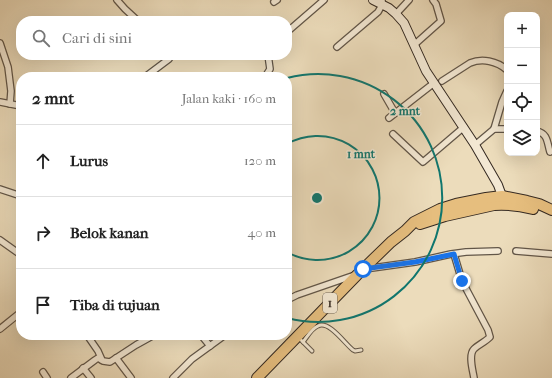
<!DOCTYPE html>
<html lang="id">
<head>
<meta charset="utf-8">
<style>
  :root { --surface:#fff; --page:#f2f2f2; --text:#222; --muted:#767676; --line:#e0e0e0 }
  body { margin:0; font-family:"IM FELL French Canon",serif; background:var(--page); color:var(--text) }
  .controls { position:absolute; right:12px; top:12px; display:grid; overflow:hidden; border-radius:8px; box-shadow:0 4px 16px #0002 }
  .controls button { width:36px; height:36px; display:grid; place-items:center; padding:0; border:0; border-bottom:1px solid var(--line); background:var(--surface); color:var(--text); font:20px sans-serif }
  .stop { position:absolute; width:12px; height:12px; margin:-9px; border:3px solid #1a73e8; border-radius:50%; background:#fff }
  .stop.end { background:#1a73e8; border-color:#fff; box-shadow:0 1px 4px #0008 }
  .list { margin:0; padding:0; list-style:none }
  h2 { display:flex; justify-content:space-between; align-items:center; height:52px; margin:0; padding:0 16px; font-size:17px }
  h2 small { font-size:13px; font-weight:400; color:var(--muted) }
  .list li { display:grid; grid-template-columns:26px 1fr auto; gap:12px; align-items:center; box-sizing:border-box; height:72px; padding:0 16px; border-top:1px solid var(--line) }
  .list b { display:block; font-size:15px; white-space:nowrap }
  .list em { font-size:13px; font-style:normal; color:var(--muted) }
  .icon { flex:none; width:22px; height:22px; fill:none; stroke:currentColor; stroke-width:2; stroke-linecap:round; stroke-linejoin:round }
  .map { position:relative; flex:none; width:552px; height:378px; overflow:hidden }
  .search { position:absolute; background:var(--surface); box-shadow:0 4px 16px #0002; left:16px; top:16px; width:276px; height:44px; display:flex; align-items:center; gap:10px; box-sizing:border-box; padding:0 14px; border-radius:16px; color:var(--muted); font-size:15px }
  .panel { position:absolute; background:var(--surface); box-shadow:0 4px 16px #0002; left:16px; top:72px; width:276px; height:268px; border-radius:16px }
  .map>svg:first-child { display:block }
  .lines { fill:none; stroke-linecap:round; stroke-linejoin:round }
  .lane-casing { stroke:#625648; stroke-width:5 }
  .street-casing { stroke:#625648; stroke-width:8 }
  .secondary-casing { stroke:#342921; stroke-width:10 }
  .highway-casing { stroke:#342921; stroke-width:12 }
  .lane { stroke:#f3e8d3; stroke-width:3 }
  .street { stroke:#f3e8d3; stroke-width:5.5 }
  .secondary { stroke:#f3e8d3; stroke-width:8 }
  .highway { stroke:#e6be7e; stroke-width:10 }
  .route { stroke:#1a73e8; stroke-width:5 }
  .ring { fill:none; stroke:#0f766e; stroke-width:2 }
  .labels { text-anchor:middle; stroke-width:3; stroke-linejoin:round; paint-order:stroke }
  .shield { fill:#f3e8d3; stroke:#6d6256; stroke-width:1 }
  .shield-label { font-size:12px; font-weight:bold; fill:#342921 }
  .centre { fill:#0f766e; stroke:#f3e8d3; stroke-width:2 }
  .ring-label { font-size:12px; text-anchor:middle; font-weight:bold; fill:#0f766e; stroke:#f3e8d3; stroke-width:3; stroke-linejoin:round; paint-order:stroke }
</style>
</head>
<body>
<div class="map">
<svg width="552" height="378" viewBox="0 0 552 378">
  <rect width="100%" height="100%" fill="#ecdcbb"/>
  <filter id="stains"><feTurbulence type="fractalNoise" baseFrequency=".005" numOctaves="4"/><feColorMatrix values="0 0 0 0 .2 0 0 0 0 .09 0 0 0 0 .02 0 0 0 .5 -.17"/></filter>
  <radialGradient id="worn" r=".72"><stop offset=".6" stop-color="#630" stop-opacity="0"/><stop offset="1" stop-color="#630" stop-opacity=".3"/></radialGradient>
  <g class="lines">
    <g class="lane-casing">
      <g id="lane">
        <polyline points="298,337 312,351"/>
        <path d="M 303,342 C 307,337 312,328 318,326 C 329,320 345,344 353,350 L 355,351 L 361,350"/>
      </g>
    </g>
    <g class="street-casing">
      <g id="street">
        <polyline points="117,0 125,9 138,21"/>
        <polyline points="274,2 277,0"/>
        <polyline points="396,14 409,0"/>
        <polyline points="287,32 324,0"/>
        <polyline points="0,43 8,67 11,91 10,104"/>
        <polyline points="414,45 441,21 436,4 433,0"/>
        <polyline points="337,47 378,12 382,5 382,0"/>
        <polyline points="145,77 169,59 166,55"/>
        <polyline points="265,77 270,69 268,55"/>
        <path d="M 442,81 L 470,63 C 482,58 497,61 507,70"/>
        <polyline points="384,94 395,113"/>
        <polyline points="0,102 21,106"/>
        <polyline points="389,118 434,83"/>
        <polyline points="494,129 507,129"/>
        <path d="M 537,131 C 548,134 547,142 550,152"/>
        <polyline points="393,134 423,162 464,127"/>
        <polyline points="475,145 494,129 502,102 507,91"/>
        <polyline points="0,189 21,196"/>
        <polyline points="0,240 21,255"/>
        <polyline points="516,251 552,254"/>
        <path d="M 454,254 L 462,281 L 488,330 L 490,337 C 485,342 478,345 474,349 C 468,355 473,371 474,378"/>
        <polyline points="365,269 415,262 451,254 466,252 498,251"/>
        <polyline points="287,300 297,295 352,276"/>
        <polyline points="0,329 21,312"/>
        <polyline points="87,335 98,351 102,360"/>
        <polyline points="201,335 210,346"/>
        <polyline points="116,358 131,378"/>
        <polyline points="83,368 91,378"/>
        <polyline points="43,372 47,378"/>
        <polyline points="71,378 95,360 98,358 103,361 110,362 136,345 154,335"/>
        <polyline points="173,378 192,359 225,335"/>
      </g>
    </g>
    <g class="secondary-casing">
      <polyline id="secondary" points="373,0 389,8 396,14 404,23 426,71 475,145 498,185 502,196"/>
    </g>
    <g class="highway-casing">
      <g id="highway">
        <path d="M 420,224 L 445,216 L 494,205 C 507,204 521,206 533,209"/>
        <polyline points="257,378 357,275 391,242 405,231 414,222 440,209 456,204 486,198 502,196 527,201 539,204 552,210"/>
      </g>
    </g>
    <use href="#lane" class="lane"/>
    <use href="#street" class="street"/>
    <use href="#secondary" class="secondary"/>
    <use href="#highway" class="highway"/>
  </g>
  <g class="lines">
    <polyline class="route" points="363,269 415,262 454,254 462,281"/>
  </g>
  <g class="ring">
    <path d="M287 144A62 62 0 1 1 287 252"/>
    <path d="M287 78A124 124 0 1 1 287 318"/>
  </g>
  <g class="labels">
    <rect class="shield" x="323" y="293" width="14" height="20" rx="3"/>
    <g class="shield-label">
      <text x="330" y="307">1</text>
    </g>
  </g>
  <circle cx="317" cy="198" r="6" class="centre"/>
  <g class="ring-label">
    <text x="405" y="115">2 mnt</text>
    <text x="361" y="158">1 mnt</text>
  </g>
  <rect width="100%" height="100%" filter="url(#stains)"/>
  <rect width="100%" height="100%" fill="url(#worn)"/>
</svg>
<div class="controls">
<button>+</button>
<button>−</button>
<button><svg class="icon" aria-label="locate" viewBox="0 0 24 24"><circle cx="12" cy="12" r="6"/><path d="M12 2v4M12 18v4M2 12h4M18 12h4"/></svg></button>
<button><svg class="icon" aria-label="layers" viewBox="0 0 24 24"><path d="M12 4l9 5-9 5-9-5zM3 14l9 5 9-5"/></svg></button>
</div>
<div class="stop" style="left:363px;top:269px"></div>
<div class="stop end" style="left:462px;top:281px"></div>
<div class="search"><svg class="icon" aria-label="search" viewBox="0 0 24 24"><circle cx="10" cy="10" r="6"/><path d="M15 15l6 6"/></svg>Cari di sini</div>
<section class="panel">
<h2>2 mnt<small>Jalan kaki · 160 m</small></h2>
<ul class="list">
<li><svg class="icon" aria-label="ahead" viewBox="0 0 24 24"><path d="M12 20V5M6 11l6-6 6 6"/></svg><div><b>Lurus</b></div><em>120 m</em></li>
<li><svg class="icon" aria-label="right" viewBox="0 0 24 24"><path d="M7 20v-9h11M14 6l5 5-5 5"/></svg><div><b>Belok kanan</b></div><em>40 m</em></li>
<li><svg class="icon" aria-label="arrive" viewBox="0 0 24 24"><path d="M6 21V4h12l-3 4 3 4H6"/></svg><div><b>Tiba di tujuan</b></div></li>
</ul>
</section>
</div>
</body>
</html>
